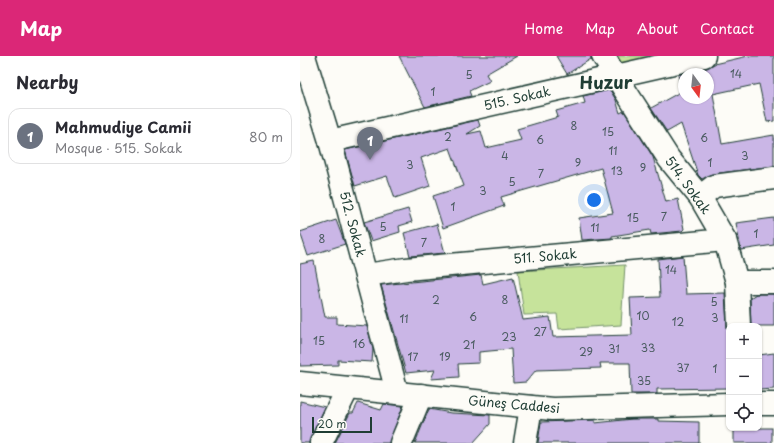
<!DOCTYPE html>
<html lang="en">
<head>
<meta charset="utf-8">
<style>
  :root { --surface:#fff; --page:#f7f7f7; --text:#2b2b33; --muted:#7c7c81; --line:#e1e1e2; --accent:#db2777 }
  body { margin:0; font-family:"Playpen Sans",sans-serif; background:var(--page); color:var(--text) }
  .controls { position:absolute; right:12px; bottom:12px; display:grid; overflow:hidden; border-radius:8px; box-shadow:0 1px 3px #0004 }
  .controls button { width:36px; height:36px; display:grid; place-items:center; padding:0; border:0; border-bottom:1px solid var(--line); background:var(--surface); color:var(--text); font:20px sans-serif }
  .compass { position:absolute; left:378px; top:12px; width:36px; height:36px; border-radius:50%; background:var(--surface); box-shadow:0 1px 3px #0004; rotate:165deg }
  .scale { position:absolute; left:12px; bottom:10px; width:60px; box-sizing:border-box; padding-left:4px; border:2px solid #1f3d34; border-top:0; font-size:11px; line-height:14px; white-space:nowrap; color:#1f3d34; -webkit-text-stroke:3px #fdfcf7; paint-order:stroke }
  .you { position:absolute; left:294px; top:144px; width:14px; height:14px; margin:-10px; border:3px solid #fff; border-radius:50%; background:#1a73e8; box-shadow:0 0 0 6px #1a73e833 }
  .badge { display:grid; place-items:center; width:26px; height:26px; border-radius:50%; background:var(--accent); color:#fff; font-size:13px; font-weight:700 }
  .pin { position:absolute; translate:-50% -33px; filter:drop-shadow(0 1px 2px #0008) }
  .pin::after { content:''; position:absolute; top:21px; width:14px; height:12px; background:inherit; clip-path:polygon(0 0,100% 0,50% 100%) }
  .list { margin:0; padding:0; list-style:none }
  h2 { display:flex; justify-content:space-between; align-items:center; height:52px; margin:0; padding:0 16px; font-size:17px }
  h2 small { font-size:13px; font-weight:400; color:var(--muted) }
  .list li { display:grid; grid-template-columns:26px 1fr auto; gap:12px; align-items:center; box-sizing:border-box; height:56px; margin:0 8px 8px; padding:0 8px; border:1px solid var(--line); border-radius:12px }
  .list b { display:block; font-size:15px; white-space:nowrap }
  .list p { margin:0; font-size:13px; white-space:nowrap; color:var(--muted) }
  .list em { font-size:13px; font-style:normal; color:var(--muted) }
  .icon { flex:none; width:22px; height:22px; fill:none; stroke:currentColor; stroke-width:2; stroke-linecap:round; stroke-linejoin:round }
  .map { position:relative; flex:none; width:474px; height:387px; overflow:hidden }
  header { display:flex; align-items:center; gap:24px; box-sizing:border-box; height:56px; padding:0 20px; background:var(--accent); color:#fff }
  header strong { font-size:19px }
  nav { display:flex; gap:22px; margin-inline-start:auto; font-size:14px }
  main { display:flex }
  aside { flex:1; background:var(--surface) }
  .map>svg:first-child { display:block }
  .green { fill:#c6e39b; stroke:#729068 }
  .building { fill:#cab6e6; stroke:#1f3d34; fill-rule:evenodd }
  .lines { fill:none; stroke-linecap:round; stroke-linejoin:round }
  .minor-casing { stroke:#1f3d34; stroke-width:25 }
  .minor { stroke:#fdfcf7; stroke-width:22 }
  .labels { text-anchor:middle; stroke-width:3; stroke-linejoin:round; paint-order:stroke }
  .number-label { font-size:11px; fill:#4a5b60 }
  .street-label { font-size:13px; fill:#1f3d34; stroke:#fdfcf7 }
  .district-label { font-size:17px; font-weight:bold; fill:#1f3d34; stroke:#fdfcf7 }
</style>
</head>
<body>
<header>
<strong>Map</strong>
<nav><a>Home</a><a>Map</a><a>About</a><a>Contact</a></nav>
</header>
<main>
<aside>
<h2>Nearby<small></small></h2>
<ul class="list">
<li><span class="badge" style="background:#6b7280">1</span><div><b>Mahmudiye Camii</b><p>Mosque · 515. Sokak</p></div><em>80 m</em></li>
</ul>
</aside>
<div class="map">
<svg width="474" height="387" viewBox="0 0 474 387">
  <rect width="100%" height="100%" fill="#fdfcf7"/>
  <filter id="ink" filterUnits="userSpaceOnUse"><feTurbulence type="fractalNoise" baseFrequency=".025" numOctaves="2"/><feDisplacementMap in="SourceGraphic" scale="8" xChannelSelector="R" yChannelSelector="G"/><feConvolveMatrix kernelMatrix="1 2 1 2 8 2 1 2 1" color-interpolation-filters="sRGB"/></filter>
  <g filter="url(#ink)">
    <g class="green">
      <polygon points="315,0 366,0 321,10"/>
      <polygon points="325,209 321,269 259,273 257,258 224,259 218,215"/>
    </g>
    <g class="building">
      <polygon points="99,0 217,0 186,18 190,25 169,35 171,40 125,51"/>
      <polygon points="256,0 291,0 291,3 267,18"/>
      <path d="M 448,0 L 474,0 L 474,65 L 467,66 L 459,28 L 413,38 L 422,88 L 474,79 L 474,110 L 412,118 L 402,123 L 398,119 L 381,68 L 367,76 L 351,52 L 382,35 L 378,19 L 407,12 L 414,8 ZM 384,18 L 408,18 L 408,42 L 384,42 Z"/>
      <polygon points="310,34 316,44 320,57 324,55 353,101 366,146 378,143 384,173 382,175 351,178 350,174 312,180 312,182 282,184 279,162 313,157 301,112 201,141 204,150 143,172 133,140 164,130 150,92 121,102 130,130 95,142 87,120 55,130 45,94 178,64 180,70 167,78 181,75 186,92 221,84 217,73 258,61 256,55 285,47 283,40"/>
      <polygon points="108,153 112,166 99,170 100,176 71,185 64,166"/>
      <polygon points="474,162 474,189 441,194 436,167"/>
      <polygon points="36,164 45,188 8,200 0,176"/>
      <polygon points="137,168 145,197 110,200 104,177"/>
      <polygon points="383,200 386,238 425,237 427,271 429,277 429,332 357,333 357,338 331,338 330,307 300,307 301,312 236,314 226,326 213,327 211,293 179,296 179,307 158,308 159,321 131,323 135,314 106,317 81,229 181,219 183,228 213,221 223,264 250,261 253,281 332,279 330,242 360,241 358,203"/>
      <polygon points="14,205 25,261 37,261 37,268 67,270 73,293 72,306 38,304 38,309 0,310 0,208"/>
      <polygon points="456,238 474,238 474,270 451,270 450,242"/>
      <polygon points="474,297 474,333 459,334 459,299"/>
      <polygon points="0,345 25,351 9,387 0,387"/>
      <polygon points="58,347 81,354 84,348 103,350 89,387 35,387 50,357 53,357"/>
      <polygon points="129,353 151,357 190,359 190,368 173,387 115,387"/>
      <polygon points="332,363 358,363 358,365 399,366 399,387 238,387 241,366 295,364 295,367"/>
      <rect x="434" y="372" width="38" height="15"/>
    </g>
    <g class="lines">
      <g class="minor-casing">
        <g id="minor">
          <polyline points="4,0 30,85 97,336"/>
          <polyline points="303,0 369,103 400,141 425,184 437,226 439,270"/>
          <polyline points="30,85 404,0"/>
          <polyline points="400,141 414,130 474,122"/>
          <polyline points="66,219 106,213 425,184"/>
          <polyline points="437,226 474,226"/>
          <polyline points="0,327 252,353 429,348"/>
          <polyline points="459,348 474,348"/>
          <polyline points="21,387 48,332"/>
          <polyline points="101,387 121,339"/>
          <polyline points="225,387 231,351"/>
        </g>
      </g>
      <use href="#minor" class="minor"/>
    </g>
  </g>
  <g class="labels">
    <g class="number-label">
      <text x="436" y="22">14</text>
      <text x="169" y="23">5</text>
      <text x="133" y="40">1</text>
      <text x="274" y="74">8</text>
      <text x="308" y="80">15</text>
      <text x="148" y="85">2</text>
      <text x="404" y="86">6</text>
      <text x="240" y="88">6</text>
      <text x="313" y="99">11</text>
      <text x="205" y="104">4</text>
      <text x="445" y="104">3</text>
      <text x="278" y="111">9</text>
      <text x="410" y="111">1</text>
      <text x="110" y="113">3</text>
      <text x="343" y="116">9</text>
      <text x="317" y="119">13</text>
      <text x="241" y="122">7</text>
      <text x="212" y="130">5</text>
      <text x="183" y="139">3</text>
      <text x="153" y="155">1</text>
      <text x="364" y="165">7</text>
      <text x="333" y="166">15</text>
      <text x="83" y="175">5</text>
      <text x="295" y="176">11</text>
      <text x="456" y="182">1</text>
      <text x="22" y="187">8</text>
      <text x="124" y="191">7</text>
      <text x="371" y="218">14</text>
      <text x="136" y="248">2</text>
      <text x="205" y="248">8</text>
      <text x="414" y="250">5</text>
      <text x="343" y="264">10</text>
      <text x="173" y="265">6</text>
      <text x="415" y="266">3</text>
      <text x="104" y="267">11</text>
      <text x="378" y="270">12</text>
      <text x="240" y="280">27</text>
      <text x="209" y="285">23</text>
      <text x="19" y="289">15</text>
      <text x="59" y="292">16</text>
      <text x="169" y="293">21</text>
      <text x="348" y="296">33</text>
      <text x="314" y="297">31</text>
      <text x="286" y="300">29</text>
      <text x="113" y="305">17</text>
      <text x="145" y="305">19</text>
      <text x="383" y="316">37</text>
      <text x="415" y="317">1</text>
      <text x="344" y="329">35</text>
    </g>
    <g class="street-label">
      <text transform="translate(217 42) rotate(-13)" y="5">515. Sokak</text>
      <text transform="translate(388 129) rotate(54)" y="5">514. Sokak</text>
      <text transform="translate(53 168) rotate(75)" y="5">512. Sokak</text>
      <text transform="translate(245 200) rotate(-5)" y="5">511. Sokak</text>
      <text transform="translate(214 348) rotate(5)" y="5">Güneş Caddesi</text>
    </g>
    <g class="district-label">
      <text x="306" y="33">Huzur</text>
    </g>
  </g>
</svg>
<div class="controls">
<button>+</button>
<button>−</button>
<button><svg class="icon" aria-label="locate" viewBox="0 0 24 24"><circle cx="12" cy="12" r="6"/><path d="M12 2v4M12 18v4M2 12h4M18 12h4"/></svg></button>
</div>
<svg class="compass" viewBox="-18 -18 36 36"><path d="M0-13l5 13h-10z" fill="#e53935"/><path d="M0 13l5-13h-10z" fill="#7c7c81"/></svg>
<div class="scale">20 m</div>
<div class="you"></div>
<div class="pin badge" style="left:70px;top:104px;background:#6b7280">1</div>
</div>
</main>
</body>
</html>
